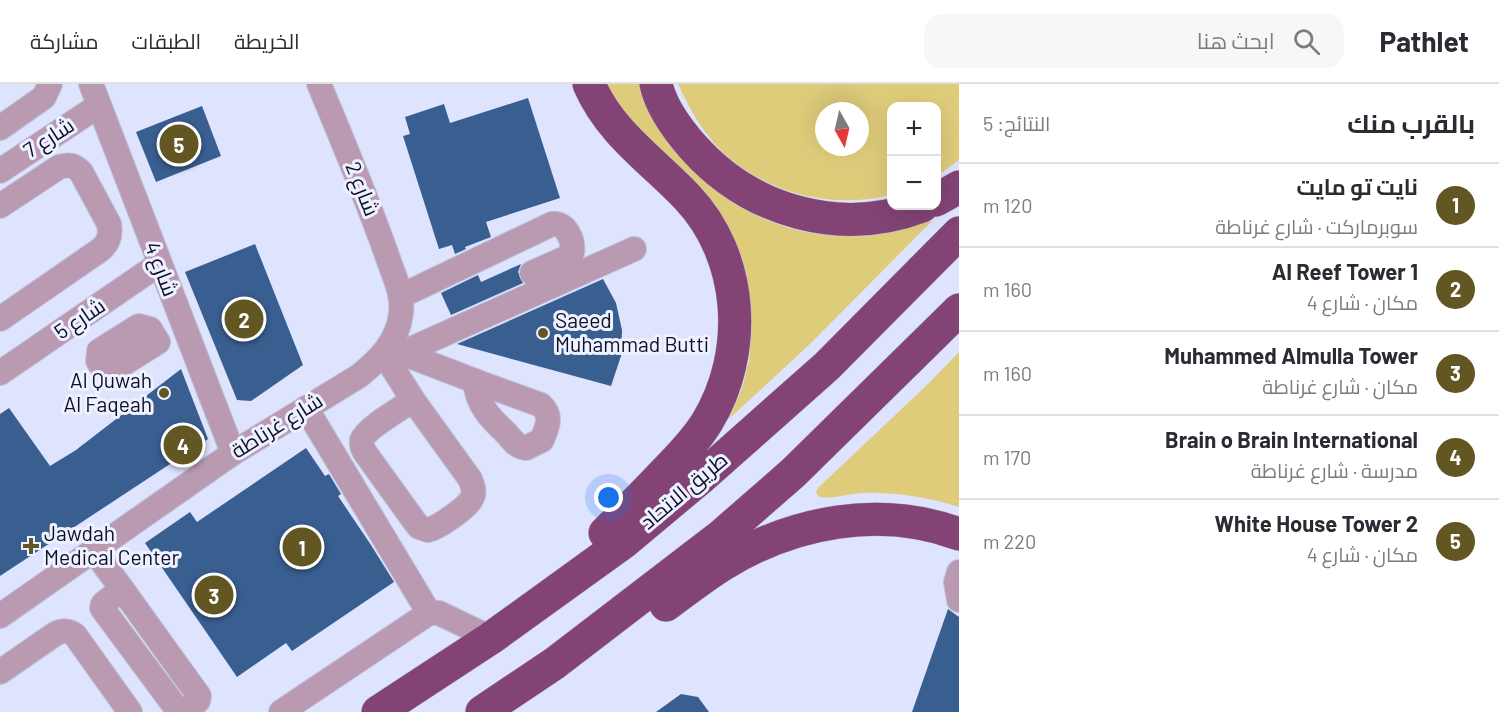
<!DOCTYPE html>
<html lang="ar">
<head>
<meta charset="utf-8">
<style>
  :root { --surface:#fff; --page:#f7f7f7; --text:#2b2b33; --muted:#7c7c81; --line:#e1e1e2; --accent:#625623 }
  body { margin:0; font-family:Barlow,Cairo,sans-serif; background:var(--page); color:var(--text); direction:rtl }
  .controls { position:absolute; right:18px; top:18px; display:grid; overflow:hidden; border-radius:12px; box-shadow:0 6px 24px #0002 }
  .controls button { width:54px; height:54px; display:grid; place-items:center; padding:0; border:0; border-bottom:2px solid var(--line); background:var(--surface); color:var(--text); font:30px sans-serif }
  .compass { position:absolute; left:815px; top:18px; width:54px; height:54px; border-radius:50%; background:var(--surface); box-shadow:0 6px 24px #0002; rotate:172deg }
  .you { position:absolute; left:609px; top:414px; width:21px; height:21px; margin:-15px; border:4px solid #fff; border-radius:50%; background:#1a73e8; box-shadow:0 0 0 9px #1a73e833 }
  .badge { display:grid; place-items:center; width:39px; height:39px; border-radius:50%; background:var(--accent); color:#fff; font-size:20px; font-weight:700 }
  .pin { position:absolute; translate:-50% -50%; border:3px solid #fff; box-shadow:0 2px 6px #0006 }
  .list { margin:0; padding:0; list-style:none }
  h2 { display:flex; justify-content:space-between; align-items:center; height:78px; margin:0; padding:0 24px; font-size:26px }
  h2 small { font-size:20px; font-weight:400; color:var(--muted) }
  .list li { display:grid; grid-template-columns:39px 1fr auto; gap:18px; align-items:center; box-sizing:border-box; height:84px; padding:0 24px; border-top:2px solid var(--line) }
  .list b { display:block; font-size:22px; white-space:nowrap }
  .list p { margin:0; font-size:20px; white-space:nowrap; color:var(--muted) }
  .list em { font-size:20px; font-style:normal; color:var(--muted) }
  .icon { flex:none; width:33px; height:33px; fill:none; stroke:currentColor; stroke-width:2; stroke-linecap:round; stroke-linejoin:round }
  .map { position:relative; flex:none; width:959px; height:628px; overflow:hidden; direction:ltr }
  header { display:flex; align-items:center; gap:36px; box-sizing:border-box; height:84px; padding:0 30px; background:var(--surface); border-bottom:2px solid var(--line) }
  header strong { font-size:28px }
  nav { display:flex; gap:33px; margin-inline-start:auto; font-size:21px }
  .search { width:420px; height:54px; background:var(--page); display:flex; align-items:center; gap:15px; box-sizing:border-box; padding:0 21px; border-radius:18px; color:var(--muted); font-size:22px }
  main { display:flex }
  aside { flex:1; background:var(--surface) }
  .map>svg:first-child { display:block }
  .green { fill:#dfcc7b; fill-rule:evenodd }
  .building { fill:#395f91 }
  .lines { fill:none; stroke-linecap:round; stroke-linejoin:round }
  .minor-casing { stroke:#bdc1dc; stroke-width:26 }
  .highway-casing { stroke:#bdc1dc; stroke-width:34 }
  .minor { stroke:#ba9ab1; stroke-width:24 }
  .highway { stroke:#834475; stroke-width:33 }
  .poi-dot { fill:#625623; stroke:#eef1ff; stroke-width:2 }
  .labels { text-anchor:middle; stroke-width:6; stroke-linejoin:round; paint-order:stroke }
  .street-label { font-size:21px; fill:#0e1027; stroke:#eef1ff }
  .poi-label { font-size:21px; fill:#0e1027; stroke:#eef1ff; text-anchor:start }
</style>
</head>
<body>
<header>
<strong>Pathlet</strong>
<div class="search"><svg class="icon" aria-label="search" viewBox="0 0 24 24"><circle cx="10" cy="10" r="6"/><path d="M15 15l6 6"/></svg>ابحث هنا</div>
<nav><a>الخريطة</a><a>الطبقات</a><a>مشاركة</a></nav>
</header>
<main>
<aside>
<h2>بالقرب منك<small>النتائج: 5</small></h2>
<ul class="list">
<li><span class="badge">1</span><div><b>نايت تو مايت</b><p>سوبرماركت · شارع غرناطة</p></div><em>120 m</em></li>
<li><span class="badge">2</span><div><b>Al Reef Tower 1</b><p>مكان · شارع 4</p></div><em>160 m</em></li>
<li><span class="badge">3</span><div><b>Muhammed Almulla Tower</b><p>مكان · شارع غرناطة</p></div><em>160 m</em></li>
<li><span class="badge">4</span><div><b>Brain o Brain International</b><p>مدرسة · شارع غرناطة</p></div><em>170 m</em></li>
<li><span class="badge">5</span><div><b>White House Tower 2</b><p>مكان · شارع 4</p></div><em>220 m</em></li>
</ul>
</aside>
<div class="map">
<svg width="959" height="628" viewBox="0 0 959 628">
  <rect width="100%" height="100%" fill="#dee3fe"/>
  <g class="green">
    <path d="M 607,0 L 643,0 C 653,20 666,53 678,70 C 711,113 777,150 832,151 C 866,152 899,144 932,137 L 812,258 L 729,335 L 742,304 L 749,277 L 751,251 L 748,210 L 627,38 Z"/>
    <path d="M 678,0 L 959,0 L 959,76 L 937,92 L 936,22 L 892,22 L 891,111 C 834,125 772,111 727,72 C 705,53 690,26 678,0 ZM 824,27 L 860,27 L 860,63 L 824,63 Z"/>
    <path d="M 959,268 L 959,423 C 927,413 895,408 861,409 C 848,410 833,415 819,413 L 816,408 L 818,404 L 929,299 Z"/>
  </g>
  <g class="building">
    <polygon points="528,14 560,114 486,138 491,153 465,163 466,165 455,170 452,161 439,165 403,52 410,50 405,33 444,20 450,39"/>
    <polygon points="202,22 221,72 156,98 136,48"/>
    <polygon points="255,160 303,281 251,317 237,316 185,188"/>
    <polygon points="521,180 518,188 523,199 451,231 441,209 478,191 481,198"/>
    <polygon points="603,195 616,219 622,246 621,272 611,302 457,260"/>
    <polygon points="181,285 208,355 0,492 0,330 9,324 50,382 76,366"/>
    <polygon points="306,364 325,392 329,390 341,410 338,412 371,461 394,498 292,567 286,559 237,593 145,459 190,428 197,438"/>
    <polygon points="948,525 959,533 959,628 912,628"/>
    <polygon points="681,610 698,613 709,628 656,628"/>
  </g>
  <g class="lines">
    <g class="minor-casing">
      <g id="minor">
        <polyline points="91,0 233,369"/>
        <polyline points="0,44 44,13 50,0"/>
        <polyline points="0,87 98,22"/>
        <path d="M 0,122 L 59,83 C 69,80 74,81 81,88 L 109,140 C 111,151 109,159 100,166 L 0,235"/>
        <path d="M 401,212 L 552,140 C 566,138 574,156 572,169 L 566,174 L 532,189"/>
        <path d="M 139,242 L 150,245 L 158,258 L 115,285 C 107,287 102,284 98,277 L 99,267 Z"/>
        <polyline points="394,266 475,297"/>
        <polyline points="402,269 634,165"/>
        <path d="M 384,270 L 413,316 L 470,395 C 473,402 475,408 472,414 C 468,423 438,444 428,446 L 419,443 L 415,438 L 366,370 C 363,366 361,362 362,356 C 366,344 402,324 413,316"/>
        <polyline points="0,289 159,180"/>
        <path d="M 475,297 L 541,321 C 553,332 547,343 542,356 L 526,364 C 517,363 513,357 507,350 C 490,334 477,321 475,297 Z"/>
        <polyline points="306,324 429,529"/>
        <polyline points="94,467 122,505"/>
        <polyline points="959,488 956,498 959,516"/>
        <path d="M 0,532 L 233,369 L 359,292 C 380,275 398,257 401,229 C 403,211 396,197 390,180 C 369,119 344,60 319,0"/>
        <path d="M 0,588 L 55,550 C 63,546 68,546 75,551 L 130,628"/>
        <polyline points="179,628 102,524 103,520 122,505 199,612 198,617 183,628"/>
        <polyline points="281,628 429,529 439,529 491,554"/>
      </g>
    </g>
    <g class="highway-casing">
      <g id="highway">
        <path d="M 589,0 C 610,49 652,76 687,113 C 744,173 749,269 707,338 C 695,358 678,374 663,390 C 644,410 624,430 605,449"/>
        <path d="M 656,0 C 661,23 678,46 693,63 C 751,128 841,153 922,122"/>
        <polyline points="936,116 959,103"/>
        <path d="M 666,521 C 685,507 703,493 722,481 C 793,437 880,421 959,450"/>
        <polyline points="378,628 491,554 624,458 703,392 827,282 959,149"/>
        <polyline points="482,628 555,579 722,451 793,389 959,226"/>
      </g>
    </g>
    <use href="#minor" class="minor"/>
    <use href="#highway" class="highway"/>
  </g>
  <g class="poi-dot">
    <circle cx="543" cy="249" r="6"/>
    <circle cx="164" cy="309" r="6"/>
    <path d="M28 453h6v6h6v6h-6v6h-6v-6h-6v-6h6z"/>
  </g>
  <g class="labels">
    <g class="street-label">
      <text transform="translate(49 54) rotate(-33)" y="7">شارع 7</text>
      <text transform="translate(362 105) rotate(68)" y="7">شارع 2</text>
      <text transform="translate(161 185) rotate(69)" y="7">شارع 4</text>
      <text transform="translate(80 235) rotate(-34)" y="7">شارع 5</text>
      <text transform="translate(277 342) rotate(-32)" y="7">شارع غرناطة</text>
      <text transform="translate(684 407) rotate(-40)" y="7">طريق الاتحاد</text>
    </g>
    <g class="poi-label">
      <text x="555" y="244">Saeed<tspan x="555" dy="24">Muhammad Butti</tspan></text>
      <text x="152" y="304" text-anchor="end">Al Quwah<tspan x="152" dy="24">Al Faqeah</tspan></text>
      <text x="44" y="457">Jawdah<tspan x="44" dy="24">Medical Center</tspan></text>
    </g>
  </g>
</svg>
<div class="controls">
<button>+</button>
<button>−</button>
</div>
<svg class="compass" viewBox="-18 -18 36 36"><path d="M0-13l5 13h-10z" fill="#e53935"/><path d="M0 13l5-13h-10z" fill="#7c7c81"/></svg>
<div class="you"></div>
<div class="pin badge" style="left:302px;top:463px">1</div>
<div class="pin badge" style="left:244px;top:235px">2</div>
<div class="pin badge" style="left:214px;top:511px">3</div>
<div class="pin badge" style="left:183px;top:361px">4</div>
<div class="pin badge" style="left:179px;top:60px">5</div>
</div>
</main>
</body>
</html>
